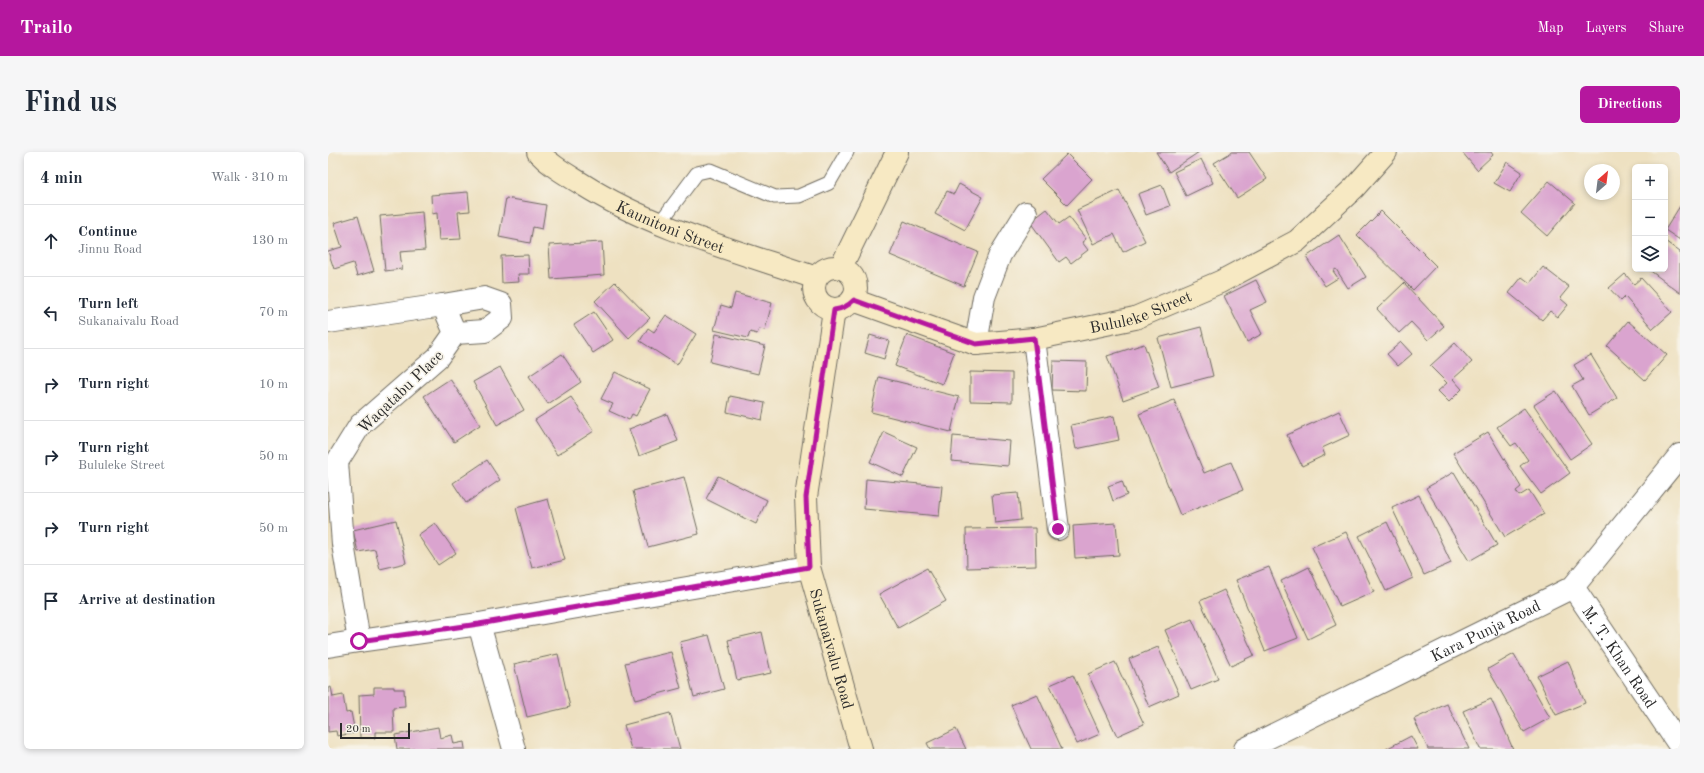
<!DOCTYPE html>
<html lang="en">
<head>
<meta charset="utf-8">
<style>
  :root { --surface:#fff; --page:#f6f6f7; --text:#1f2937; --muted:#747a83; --line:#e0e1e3; --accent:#b5179e }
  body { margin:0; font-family:"Old Standard TT",serif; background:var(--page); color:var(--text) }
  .controls { position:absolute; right:12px; top:12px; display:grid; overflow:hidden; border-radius:6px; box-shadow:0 2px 6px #0003 }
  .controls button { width:36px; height:36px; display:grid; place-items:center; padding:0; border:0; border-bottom:1px solid var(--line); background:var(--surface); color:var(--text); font:20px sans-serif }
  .compass { position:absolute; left:1256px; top:12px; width:36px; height:36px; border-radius:50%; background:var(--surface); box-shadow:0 2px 6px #0003; rotate:28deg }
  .scale { position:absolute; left:12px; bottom:10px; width:70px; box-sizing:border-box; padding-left:4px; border:2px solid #2b2b2b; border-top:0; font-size:11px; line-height:14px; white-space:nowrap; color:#2b2b2b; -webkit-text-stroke:3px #f7f3e8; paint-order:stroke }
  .stop { position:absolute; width:12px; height:12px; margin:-9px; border:3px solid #b5179e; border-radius:50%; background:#fff }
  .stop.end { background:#b5179e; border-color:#fff; box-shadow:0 1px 4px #0008 }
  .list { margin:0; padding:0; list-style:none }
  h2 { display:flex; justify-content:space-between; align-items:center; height:52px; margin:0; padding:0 16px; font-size:17px }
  h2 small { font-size:13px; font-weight:400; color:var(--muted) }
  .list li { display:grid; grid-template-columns:26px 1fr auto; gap:12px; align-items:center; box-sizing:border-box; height:72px; padding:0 16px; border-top:1px solid var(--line) }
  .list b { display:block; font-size:15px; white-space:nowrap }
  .list p { margin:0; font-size:13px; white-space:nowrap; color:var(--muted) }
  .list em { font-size:13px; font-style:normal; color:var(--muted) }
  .icon { flex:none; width:22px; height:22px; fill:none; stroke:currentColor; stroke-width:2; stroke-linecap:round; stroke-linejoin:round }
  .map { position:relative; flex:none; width:1352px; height:597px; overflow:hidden; border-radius:6px }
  header { display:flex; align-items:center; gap:24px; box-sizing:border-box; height:56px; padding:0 20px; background:var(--accent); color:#fff }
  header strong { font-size:19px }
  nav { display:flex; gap:22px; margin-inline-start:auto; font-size:14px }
  .intro { display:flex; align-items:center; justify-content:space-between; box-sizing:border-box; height:96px; padding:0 24px }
  h1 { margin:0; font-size:28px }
  .button { padding:10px 18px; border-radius:6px; background:var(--accent); color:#fff; font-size:14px; font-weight:700 }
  main { display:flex; gap:24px; padding:0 24px }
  aside { flex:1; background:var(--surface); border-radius:6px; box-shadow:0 2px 6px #0003 }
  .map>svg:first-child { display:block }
  .building { fill:#daa4cf }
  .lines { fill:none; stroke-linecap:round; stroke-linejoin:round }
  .lane-casing { stroke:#6f6b60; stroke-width:15 }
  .street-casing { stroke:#6f6b60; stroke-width:24 }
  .secondary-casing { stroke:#6f6b60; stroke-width:24 }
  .lane { stroke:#fff; stroke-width:13 }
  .street { stroke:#fff; stroke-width:22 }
  .secondary { stroke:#f7e9c3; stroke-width:22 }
  .route { stroke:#b5179e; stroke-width:5 }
  .labels { text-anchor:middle; stroke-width:3.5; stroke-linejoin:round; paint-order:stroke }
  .street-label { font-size:16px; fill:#2b2b2b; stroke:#f7f3e8 }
</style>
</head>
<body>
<header>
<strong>Trailo</strong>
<nav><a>Map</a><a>Layers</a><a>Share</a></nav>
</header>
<div class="intro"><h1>Find us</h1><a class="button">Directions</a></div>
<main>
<aside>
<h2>4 min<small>Walk · 310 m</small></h2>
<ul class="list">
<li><svg class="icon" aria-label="ahead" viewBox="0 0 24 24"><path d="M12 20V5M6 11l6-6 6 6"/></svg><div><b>Continue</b><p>Jinnu Road</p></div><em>130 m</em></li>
<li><svg class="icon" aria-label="left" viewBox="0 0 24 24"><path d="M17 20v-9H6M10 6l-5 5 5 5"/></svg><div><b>Turn left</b><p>Sukanaivalu Road</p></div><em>70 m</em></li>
<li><svg class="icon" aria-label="right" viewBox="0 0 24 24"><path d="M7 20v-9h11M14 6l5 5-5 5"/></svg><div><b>Turn right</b></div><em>10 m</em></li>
<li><svg class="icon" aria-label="right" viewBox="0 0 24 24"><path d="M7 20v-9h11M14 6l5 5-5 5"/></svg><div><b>Turn right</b><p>Bululeke Street</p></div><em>50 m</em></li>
<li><svg class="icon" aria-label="right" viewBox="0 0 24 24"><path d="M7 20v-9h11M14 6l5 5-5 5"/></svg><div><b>Turn right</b></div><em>50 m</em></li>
<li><svg class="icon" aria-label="arrive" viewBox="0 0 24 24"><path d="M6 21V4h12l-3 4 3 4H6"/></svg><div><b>Arrive at destination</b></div></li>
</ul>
</aside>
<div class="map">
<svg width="1352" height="597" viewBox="0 0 1352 597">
  <rect width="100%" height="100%" fill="#f7f3e8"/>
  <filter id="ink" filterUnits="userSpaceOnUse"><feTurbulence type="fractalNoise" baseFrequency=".025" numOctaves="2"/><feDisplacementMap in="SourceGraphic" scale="8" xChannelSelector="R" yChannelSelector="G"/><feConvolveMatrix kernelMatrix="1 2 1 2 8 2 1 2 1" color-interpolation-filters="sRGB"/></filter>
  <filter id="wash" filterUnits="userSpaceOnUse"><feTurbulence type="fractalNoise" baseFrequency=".012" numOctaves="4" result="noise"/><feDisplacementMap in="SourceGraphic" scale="16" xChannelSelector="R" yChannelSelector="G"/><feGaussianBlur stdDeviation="0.9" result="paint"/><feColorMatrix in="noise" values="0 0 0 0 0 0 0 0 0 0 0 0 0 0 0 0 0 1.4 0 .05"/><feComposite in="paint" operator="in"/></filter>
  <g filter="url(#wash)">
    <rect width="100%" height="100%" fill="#eee1c1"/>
    <g id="blocks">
      <g class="building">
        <polygon points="828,0 871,0 841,20"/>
        <polygon points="904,0 921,0 939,27 909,46 886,11"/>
        <polygon points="1134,0 1163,0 1165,3 1149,18"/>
        <polygon points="739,2 764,27 739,53 713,27"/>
        <polygon points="873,7 885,31 858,44 846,20"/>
        <polygon points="1179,10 1194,20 1182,40 1166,31"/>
        <polygon points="1221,29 1247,51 1219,84 1193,61"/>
        <polygon points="631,32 655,45 637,78 607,62 619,39 626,42"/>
        <polygon points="834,33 842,54 818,63 810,42"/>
        <polygon points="791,38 817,89 795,100 786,82 765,92 749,58"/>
        <polygon points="140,40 142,59 130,60 133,87 111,88 109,61 104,62 103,43"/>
        <polygon points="178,46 218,53 214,77 205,75 202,91 171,85"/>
        <polygon points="1352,54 1352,88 1337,78"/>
        <polygon points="719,57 731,72 741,65 758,87 754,90 760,98 743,111 738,105 731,110 702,70"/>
        <polygon points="1053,59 1108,114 1085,138 1029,83"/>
        <polygon points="94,60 97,98 72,100 74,117 57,119 52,64"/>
        <polygon points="30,64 46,119 29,124 25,111 6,117 0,99 14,95 6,71"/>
        <polygon points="576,69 650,100 636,134 562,103"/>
        <polygon points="1011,83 1038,125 1020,136 1008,117 1005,119 1010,126 997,134 978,105"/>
        <polygon points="1337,89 1352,100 1352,141 1320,117 1337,117"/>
        <polygon points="274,90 276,123 223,127 221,93"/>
        <polygon points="200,103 201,122 190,122 191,130 174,131 173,104"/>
        <polygon points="1215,115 1241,135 1232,146 1240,153 1230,165 1222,159 1214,168 1181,141 1194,125 1202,131"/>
        <polygon points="1297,122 1306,132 1313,126 1344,160 1325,177 1297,145 1293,149 1281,136"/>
        <polygon points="928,128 939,150 922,158 934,182 919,190 896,144"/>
        <polygon points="287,130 322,166 301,186 267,149"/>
        <polygon points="1076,131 1116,174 1100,188 1083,170 1071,181 1049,157"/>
        <polygon points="407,141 444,151 437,178 431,177 429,182 422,180 420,186 386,178 393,153 403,156"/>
        <polygon points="266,160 285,188 265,201 246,173"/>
        <polygon points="338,163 368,182 349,213 312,189 320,176 326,180"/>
        <polygon points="1300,169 1339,203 1317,228 1279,194"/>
        <polygon points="873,175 885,224 843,235 830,186"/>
        <polygon points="388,182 437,194 430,222 382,210"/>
        <polygon points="542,183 561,189 556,207 537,201"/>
        <polygon points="579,183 626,201 614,232 567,214"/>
        <polygon points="1073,190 1084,202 1070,214 1059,202"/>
        <polygon points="1127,191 1144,210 1125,227 1134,237 1121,250 1110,239 1119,231 1102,214"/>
        <polygon points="816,192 831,235 795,248 779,204"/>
        <polygon points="234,202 253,230 220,252 201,224"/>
        <polygon points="1263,203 1289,246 1261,263 1244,234 1255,228 1246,213"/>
        <polygon points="725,209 759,210 758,239 724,238"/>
        <polygon points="172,215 196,258 169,273 145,230"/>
        <polygon points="287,220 322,237 308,264 304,262 301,268 281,259 285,252 273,247"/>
        <polygon points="642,220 684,221 684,250 642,249"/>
        <polygon points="551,225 631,245 623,280 543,260"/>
        <polygon points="122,227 152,273 126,290 96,244"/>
        <polygon points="1228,239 1264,292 1242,307 1206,253"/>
        <polygon points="402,244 437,251 434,268 399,260"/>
        <polygon points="243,245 266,279 229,303 207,268"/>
        <polygon points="846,248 876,321 903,310 915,338 852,363 811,262"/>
        <polygon points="1196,256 1242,321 1213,342 1192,314 1200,308 1188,291 1183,294 1169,275"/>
        <polygon points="1011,259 1022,283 994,296 997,303 974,314 959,283"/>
        <polygon points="339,262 350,289 311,304 301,277"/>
        <polygon points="786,264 791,288 748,297 743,273"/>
        <polygon points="556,280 589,295 575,325 542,310"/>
        <polygon points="1160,280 1193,335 1188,339 1191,344 1201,338 1216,362 1177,385 1125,301"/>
        <polygon points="625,284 682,289 680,314 623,309"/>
        <polygon points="159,308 172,328 138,351 125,331"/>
        <polygon points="1126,320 1169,393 1141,409 1098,336"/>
        <polygon points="390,324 439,348 428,372 378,347"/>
        <polygon points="356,325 371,382 320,395 305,339"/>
        <polygon points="538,327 614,334 611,364 536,357"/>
        <polygon points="794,329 799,343 785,349 780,334"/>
        <polygon points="690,341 693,368 667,371 664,343"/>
        <polygon points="1091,343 1123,411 1096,423 1064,356"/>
        <polygon points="220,347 237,408 204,416 188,356"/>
        <polygon points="68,368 78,411 52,417 47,397 30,400 25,378"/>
        <polygon points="1059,370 1085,426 1058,439 1031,384"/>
        <polygon points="107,371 128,401 110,413 90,383"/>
        <polygon points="788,371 791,403 747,406 745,374"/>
        <polygon points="707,376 708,414 639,416 638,377"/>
        <polygon points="1018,380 1046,440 1012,455 984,395"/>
        <polygon points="941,415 970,486 937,499 908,428"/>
        <polygon points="981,415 1008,473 980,487 953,429"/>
        <polygon points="599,416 618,449 570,476 551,442"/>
        <polygon points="896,438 926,503 903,514 872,449"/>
        <polygon points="864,467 890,527 863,538 837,478"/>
        <polygon points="434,480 443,521 409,528 400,488"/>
        <polygon points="381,483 396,537 366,545 352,490"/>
        <polygon points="830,495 851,542 821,555 801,507"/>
        <polygon points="343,500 353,536 307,548 297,511"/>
        <polygon points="230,502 242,555 199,565 186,512"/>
        <polygon points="1186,502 1222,566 1196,580 1160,517"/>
        <polygon points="1240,509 1257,551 1228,563 1209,524"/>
        <polygon points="787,510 816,572 789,584 760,522"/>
        <polygon points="745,523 772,582 749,592 722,533"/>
        <polygon points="3,535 5,545 15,543 18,561 23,560 27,581 9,584 8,579 0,580 0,536"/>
        <polygon points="46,535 66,535 66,537 76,537 77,555 65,556 66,580 47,580 47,586 32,586 31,543 46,542"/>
        <polygon points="709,542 734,597 703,597 683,553"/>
        <polygon points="1163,547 1185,597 1152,597 1135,559"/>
        <polygon points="1119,552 1141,597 1100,597 1086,567"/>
        <polygon points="342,561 352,597 303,597 296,573"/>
        <polygon points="110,575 112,586 124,583 126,592 136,590 137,597 69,597 67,583"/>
        <polygon points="628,577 638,597 602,597 599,591"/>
        <polygon points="1083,584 1090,597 1058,597"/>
      </g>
    </g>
  </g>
  <g filter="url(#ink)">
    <use href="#blocks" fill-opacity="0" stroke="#6f6b60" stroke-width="1"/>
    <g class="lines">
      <g class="lane-casing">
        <polyline id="lane" points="331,72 369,21 382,18 447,45 471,44 501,31 519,0"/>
      </g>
      <g class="street-casing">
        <g id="street">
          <polyline points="115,153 156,146 173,152 174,166 157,179 127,181"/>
          <polyline points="0,170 115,153 127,181 110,205 32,273 9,310 15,392 31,489"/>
          <polyline points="706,187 730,377"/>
          <polyline points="648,192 656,145 672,103 698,61"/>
          <path id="s1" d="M 1245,435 L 1352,594"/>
          <polyline points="151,472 186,597"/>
          <polyline points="0,494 31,489 151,472 481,415"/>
          <path id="s2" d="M 917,597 L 1245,435 L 1352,303"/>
        </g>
      </g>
      <g class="secondary-casing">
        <g id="secondary">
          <path id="s3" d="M 210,0 C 223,14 238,22 254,32 C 325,77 409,99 488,126"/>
          <circle cx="507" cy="136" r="21"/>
          <polyline points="513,115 569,0"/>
          <path id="s4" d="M 525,148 L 648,192 L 706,187 L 807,166 L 892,130 L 969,89 L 1026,36 L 1058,0"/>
          <path id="s5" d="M 506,158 L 478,345 L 481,415 L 533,597"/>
        </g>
      </g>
      <use href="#lane" class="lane"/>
      <use href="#street" class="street"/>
      <use href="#secondary" class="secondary"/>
    </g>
  </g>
  <g class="lines" filter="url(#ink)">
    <path class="route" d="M 31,489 L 151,472 L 481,415 L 478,345 L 506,158 C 515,157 520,154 526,148 L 648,192 L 706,186 L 730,377"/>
  </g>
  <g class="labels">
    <g class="street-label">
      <text dy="6" stroke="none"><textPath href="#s3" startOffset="153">Kaunitoni Street</textPath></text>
      <text dy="6" stroke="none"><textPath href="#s4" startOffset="299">Bululeke Street</textPath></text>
      <text transform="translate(72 239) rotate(-44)" y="6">Waqatabu Place</text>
      <text dy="6" stroke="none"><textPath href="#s2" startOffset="268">Kara Punja Road</textPath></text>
      <text dy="6" stroke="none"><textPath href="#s5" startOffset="344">Sukanaivalu Road</textPath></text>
      <text dy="6" stroke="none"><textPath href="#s1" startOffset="84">M. T. Khan Road</textPath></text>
    </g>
  </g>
</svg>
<div class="controls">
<button>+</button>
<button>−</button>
<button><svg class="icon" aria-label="layers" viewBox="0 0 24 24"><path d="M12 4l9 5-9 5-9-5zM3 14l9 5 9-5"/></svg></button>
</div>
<svg class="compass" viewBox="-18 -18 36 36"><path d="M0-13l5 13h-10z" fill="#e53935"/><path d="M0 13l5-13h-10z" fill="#747a83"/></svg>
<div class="scale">20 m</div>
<div class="stop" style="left:31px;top:489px"></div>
<div class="stop end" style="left:730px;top:377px"></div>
</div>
</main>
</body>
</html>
